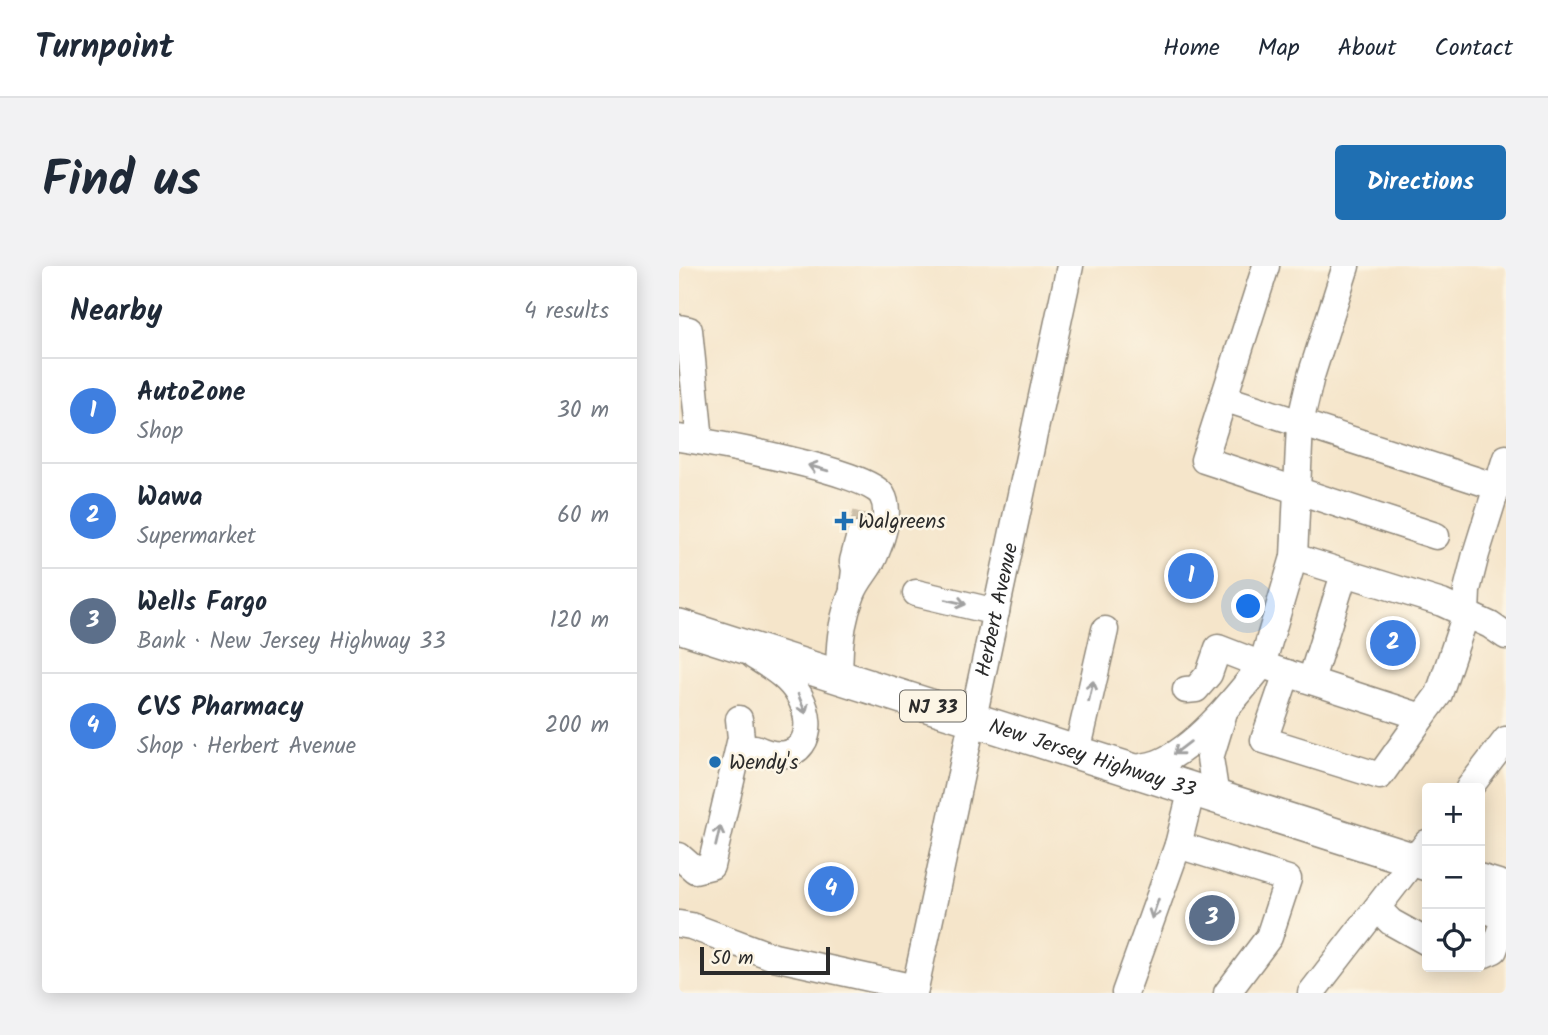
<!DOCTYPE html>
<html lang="en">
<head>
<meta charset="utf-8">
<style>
  :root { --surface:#fff; --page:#f2f2f3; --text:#1f2937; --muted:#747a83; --line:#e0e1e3; --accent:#1f6fb2 }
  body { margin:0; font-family:Kalam,sans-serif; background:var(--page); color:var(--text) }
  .controls { position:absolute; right:21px; bottom:21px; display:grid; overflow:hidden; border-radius:7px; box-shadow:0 4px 18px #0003 }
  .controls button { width:63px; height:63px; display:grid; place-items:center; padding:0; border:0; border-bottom:2px solid var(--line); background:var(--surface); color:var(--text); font:35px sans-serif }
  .scale { position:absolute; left:21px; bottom:18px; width:130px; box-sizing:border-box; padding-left:7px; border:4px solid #2b2b2b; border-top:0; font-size:19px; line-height:24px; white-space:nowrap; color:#2b2b2b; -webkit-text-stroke:5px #fcf5e5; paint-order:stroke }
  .you { position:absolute; left:570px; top:341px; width:24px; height:24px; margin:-18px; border:5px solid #fff; border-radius:50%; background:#1a73e8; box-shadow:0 0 0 10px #1a73e833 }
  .badge { display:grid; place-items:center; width:46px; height:46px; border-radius:50%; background:var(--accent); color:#fff; font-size:23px; font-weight:700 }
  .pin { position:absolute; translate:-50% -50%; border:4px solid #fff; box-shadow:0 2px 7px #0006 }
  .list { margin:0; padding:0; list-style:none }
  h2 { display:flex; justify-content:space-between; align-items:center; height:91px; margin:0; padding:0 28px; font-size:30px }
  h2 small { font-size:23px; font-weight:400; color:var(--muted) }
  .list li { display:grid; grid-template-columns:46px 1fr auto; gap:21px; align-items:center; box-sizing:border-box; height:105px; padding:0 28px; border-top:2px solid var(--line) }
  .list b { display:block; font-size:26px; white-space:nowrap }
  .list p { margin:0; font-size:23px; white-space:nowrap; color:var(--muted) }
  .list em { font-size:23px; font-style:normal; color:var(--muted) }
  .icon { flex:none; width:38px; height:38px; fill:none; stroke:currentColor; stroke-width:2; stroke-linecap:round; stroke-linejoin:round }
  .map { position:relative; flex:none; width:827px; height:727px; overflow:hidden; border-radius:7px }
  header { display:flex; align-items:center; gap:42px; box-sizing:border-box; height:98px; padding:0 35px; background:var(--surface); border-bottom:2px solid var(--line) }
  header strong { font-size:33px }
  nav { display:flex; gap:38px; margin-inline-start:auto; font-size:24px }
  .intro { display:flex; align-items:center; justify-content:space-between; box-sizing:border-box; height:168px; padding:0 42px }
  h1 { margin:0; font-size:49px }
  .button { padding:18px 32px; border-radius:7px; background:var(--accent); color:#fff; font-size:24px; font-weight:700 }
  main { display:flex; gap:42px; padding:0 42px }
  aside { flex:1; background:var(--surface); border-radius:7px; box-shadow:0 4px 18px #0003 }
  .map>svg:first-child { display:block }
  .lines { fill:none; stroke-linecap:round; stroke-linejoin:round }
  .minor-tunnel { stroke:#cdc0aa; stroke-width:26; stroke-dasharray:26 13; stroke-linecap:butt }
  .minor-casing { stroke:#90887a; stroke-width:29 }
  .major-casing { stroke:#90887a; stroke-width:36 }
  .minor { stroke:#fff; stroke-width:26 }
  .major { stroke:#fff; stroke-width:33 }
  .oneway { stroke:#a0a0a0 }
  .poi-dot { fill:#1f6fb2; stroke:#fcf5e5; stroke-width:2.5 }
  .labels { text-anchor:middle; stroke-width:5; stroke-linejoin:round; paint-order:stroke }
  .shield { fill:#fcf5e5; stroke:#6a6863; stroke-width:2 }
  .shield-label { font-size:19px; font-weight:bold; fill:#2b2b2b }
  .poi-label { font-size:21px; fill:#2b2b2b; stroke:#fcf5e5; text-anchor:start }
  .street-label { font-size:21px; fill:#2b2b2b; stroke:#fcf5e5 }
</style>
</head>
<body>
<header>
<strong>Turnpoint</strong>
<nav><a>Home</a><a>Map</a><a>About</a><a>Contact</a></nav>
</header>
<div class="intro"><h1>Find us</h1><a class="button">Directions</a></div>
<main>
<aside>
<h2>Nearby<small>4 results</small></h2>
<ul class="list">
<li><span class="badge" style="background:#3f7fe0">1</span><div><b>AutoZone</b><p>Shop</p></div><em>30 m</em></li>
<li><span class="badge" style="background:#3f7fe0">2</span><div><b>Wawa</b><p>Supermarket</p></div><em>60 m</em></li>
<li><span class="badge" style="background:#5c6f8a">3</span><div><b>Wells Fargo</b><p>Bank · New Jersey Highway 33</p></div><em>120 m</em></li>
<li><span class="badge" style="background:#3f7fe0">4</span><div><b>CVS Pharmacy</b><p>Shop · Herbert Avenue</p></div><em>200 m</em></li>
</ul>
</aside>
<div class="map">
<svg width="827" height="727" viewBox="0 0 827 727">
  <rect width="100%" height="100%" fill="#fcf5e5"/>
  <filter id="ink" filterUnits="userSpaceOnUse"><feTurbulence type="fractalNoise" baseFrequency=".0143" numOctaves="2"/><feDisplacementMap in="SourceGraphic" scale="14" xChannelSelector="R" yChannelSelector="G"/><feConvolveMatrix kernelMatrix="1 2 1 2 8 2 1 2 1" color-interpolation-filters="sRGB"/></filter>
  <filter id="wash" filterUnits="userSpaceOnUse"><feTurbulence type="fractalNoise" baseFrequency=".00686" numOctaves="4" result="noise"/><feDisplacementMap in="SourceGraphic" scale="28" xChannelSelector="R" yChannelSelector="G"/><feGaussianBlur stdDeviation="1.57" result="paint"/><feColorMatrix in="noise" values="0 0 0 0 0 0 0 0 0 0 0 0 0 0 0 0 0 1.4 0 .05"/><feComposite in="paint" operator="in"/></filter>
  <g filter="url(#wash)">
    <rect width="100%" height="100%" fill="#f5e5ca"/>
  </g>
  <g filter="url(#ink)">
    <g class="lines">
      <polyline class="minor-tunnel" points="181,269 187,248"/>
      <g class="minor-casing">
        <g id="minor">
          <polyline points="587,0 525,194 757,270"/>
          <polyline points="0,62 10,64 21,175"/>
          <polyline points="544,132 818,221"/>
          <path d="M 0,172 C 33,177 189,205 203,229 C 213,246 202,275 195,291 C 189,304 178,314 173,328 C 162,355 159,382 161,411"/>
          <polyline points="615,291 621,157 632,110 667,0"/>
          <polyline points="174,321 176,304 174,295 181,269"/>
          <polyline points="237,327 317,346"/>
          <path d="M 75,390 C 92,401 110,411 120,429 C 141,467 121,504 76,482"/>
          <polyline points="608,407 585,474 701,510 743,451"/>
          <polyline points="632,414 665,308"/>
          <polyline points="507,424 517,423 530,408 539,382 583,399 615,291 763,337 811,359 827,370"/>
          <polyline points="398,486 426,364"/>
          <path d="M 452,503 C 461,501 471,500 479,497 C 518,482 558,430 583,399 L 743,451 L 760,428 L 787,348 L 788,324 L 797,288 L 827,192"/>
          <polyline points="790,522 827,474"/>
          <polyline points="513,523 499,579 609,613 590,671 548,727"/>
          <polyline points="537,531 531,492 545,446"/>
          <polyline points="0,590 16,604 32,600 62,472 60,453"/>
          <polyline points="698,642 712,656 748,676"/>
          <polyline points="801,642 827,651"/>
          <polyline points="0,658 12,660 95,691 236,722"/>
          <polyline points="801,690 815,684 827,652"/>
          <path id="s1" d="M 235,727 L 391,0"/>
          <polyline points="446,727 499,579"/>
          <polyline points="632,727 748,577"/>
        </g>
      </g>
      <g class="major-casing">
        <g id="major">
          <path id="s2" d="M 0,360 L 748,598"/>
          <polyline points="801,615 827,623"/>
        </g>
      </g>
      <use href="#minor" class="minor"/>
      <use href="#major" class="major"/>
    </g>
    <defs><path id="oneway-shaft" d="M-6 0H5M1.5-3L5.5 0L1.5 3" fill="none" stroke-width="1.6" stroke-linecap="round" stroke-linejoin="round" transform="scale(1.75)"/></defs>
    <g class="oneway">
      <use href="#oneway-shaft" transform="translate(139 202) rotate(-164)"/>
      <use href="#oneway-shaft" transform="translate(277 336) rotate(13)"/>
      <use href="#oneway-shaft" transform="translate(412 425) rotate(-77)"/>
      <use href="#oneway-shaft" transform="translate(123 438) rotate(68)"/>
      <use href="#oneway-shaft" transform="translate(503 482) rotate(143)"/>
      <use href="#oneway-shaft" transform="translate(39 570) rotate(-77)"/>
      <use href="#oneway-shaft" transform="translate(476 643) rotate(109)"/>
    </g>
  </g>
  <g class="poi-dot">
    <path d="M161.5 244.5h7v7h7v7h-7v7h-7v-7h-7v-7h7z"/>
    <circle cx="36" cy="496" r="7"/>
  </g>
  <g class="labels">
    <rect class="shield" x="221" y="424.5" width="66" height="31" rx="5"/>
    <g class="shield-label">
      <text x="254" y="447">NJ 33</text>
    </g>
    <g class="poi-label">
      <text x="179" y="262">Walgreens</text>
      <text x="50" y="503">Wendy's</text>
    </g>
    <g class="street-label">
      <text dy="7" stroke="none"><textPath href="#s1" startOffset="392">Herbert Avenue</textPath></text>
      <text dy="7" stroke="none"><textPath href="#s2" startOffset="434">New Jersey Highway 33</textPath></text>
    </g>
  </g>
</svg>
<div class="controls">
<button>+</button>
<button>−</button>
<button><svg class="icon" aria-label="locate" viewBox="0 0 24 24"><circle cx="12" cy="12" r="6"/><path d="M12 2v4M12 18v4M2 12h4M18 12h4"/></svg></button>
</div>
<div class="scale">50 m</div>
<div class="you"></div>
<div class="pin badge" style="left:512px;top:310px;background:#3f7fe0">1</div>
<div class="pin badge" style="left:714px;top:377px;background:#3f7fe0">2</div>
<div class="pin badge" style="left:533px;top:652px;background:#5c6f8a">3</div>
<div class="pin badge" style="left:152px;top:623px;background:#3f7fe0">4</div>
</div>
</main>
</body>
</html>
